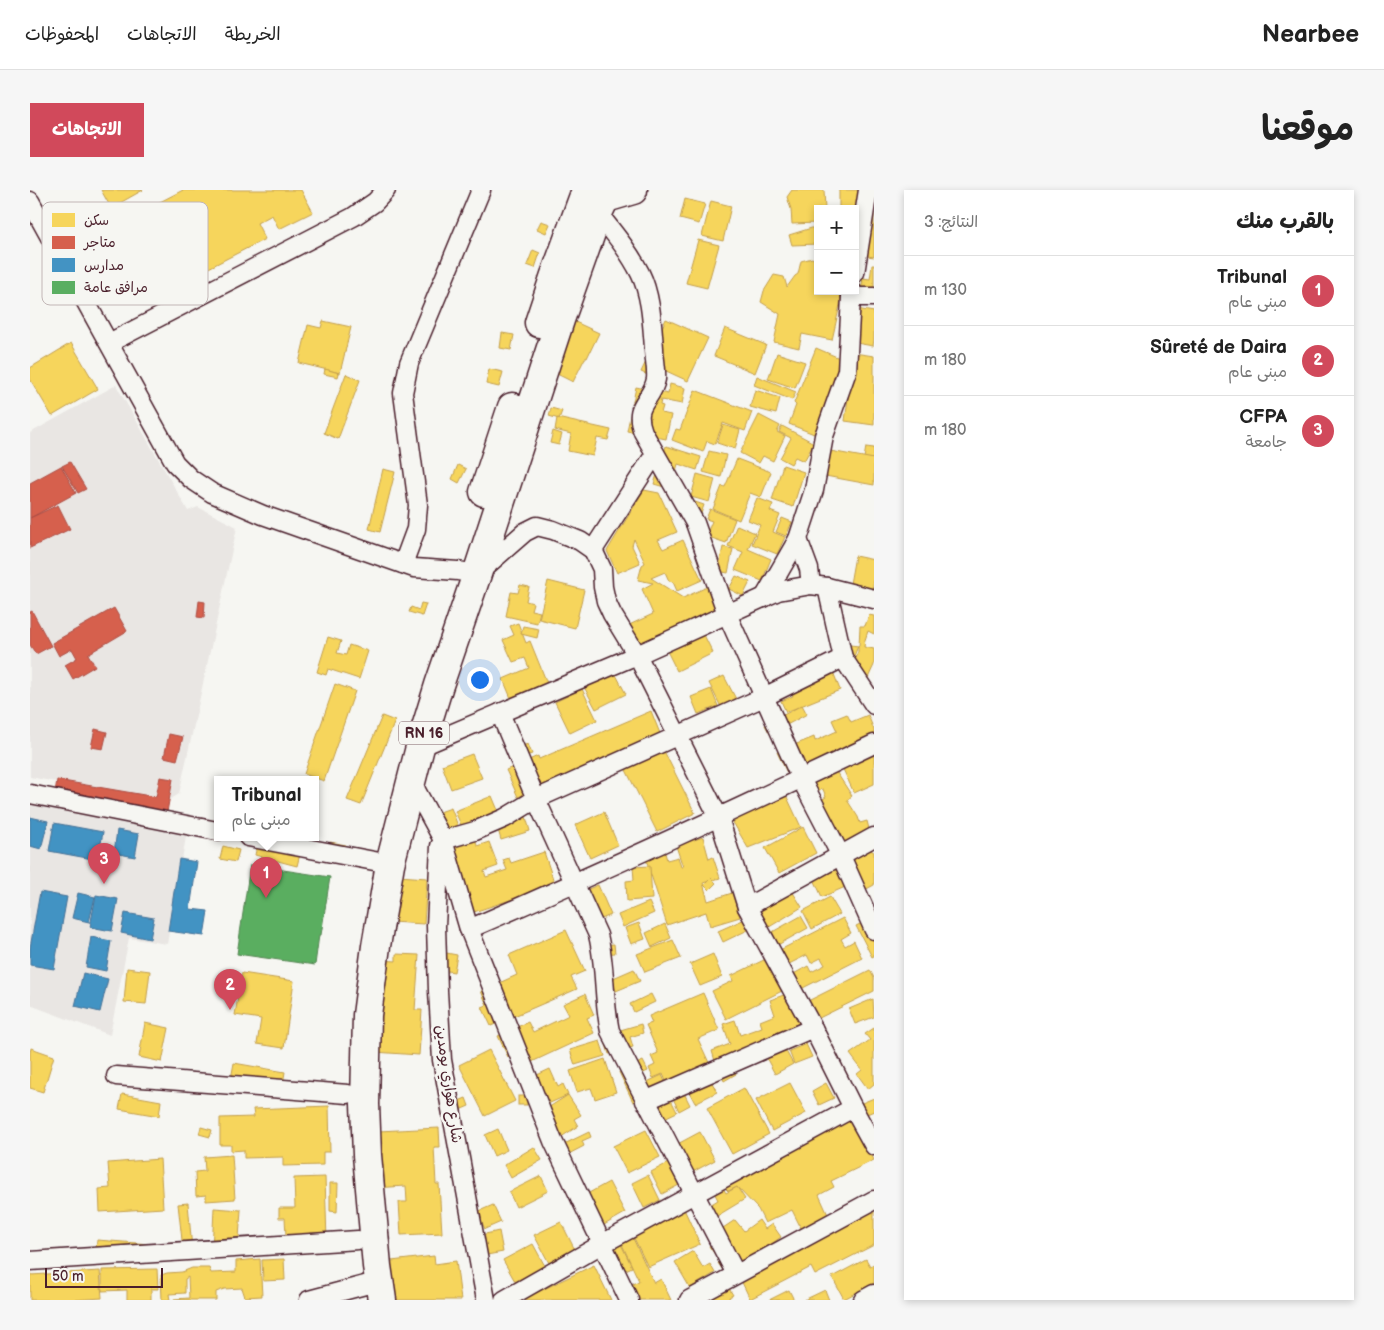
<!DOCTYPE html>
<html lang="ar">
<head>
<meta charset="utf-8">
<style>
  :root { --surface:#fff; --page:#f6f6f6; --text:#222; --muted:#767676; --line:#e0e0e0; --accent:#d1495b }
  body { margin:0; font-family:"Balsamiq Sans","Playpen Sans Arabic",sans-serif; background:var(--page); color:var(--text); direction:rtl }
  .controls { position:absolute; right:15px; top:15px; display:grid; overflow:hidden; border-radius:0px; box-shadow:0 2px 8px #0003 }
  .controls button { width:45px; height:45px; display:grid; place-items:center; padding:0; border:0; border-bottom:1px solid var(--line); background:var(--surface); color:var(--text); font:25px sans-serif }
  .scale { position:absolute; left:15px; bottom:12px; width:118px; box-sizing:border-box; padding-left:5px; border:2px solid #4a1f2b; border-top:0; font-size:14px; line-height:18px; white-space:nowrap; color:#4a1f2b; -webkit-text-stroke:4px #f6f6f2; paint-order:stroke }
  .you { position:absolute; left:449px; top:489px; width:18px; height:18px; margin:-12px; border:4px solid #fff; border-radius:50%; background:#1a73e8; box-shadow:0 0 0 8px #1a73e833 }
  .badge { display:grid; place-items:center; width:32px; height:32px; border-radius:50%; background:var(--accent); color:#fff; font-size:16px; font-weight:700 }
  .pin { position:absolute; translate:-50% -41px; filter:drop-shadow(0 1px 2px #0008) }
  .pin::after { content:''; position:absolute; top:26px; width:18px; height:15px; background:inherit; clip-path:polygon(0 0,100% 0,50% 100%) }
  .popup { position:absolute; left:184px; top:586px; width:105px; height:65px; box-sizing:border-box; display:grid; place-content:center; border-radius:0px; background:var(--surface); filter:drop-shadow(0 1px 4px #0005); font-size:16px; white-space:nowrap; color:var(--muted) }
  .popup b { font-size:19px; color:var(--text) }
  .popup::after { content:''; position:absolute; left:50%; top:100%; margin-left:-10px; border:10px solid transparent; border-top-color:var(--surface) }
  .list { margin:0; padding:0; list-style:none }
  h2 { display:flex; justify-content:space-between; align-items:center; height:65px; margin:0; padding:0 20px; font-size:21px }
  h2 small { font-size:16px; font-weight:400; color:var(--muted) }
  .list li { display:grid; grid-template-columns:32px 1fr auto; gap:15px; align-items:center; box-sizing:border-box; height:70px; padding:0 20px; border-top:1px solid var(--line) }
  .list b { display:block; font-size:19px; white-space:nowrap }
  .list p { margin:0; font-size:16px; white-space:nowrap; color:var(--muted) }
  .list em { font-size:16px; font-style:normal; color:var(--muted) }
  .map { position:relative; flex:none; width:844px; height:1110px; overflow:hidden; direction:ltr; border-radius:0px }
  header { display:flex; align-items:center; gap:30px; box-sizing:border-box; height:70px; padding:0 25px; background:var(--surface); border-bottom:1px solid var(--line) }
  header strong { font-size:24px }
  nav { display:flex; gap:28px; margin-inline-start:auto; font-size:18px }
  .intro { display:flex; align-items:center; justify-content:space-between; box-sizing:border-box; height:120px; padding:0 30px }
  h1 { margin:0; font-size:35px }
  .button { padding:12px 22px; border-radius:0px; background:var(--accent); color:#fff; font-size:18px; font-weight:700 }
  main { display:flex; gap:30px; padding:0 30px }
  aside { flex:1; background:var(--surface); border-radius:0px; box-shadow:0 2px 8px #0003 }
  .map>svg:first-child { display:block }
  .built { fill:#e9e6e3 }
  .homes { fill:#f6d55c; stroke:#c29e4d }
  .shops { fill:#d6604d; stroke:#ac4c43 }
  .schools { fill:#4393c3; stroke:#457095 }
  .public { fill:#5aae61; stroke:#558351 }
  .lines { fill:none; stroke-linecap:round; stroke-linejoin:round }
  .street-casing { stroke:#4a1f2b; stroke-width:21 }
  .primary-casing { stroke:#4a1f2b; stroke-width:31 }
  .street { stroke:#f6f6f2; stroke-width:18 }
  .primary { stroke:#f6f6f2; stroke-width:28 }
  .labels { text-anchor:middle; stroke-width:5; stroke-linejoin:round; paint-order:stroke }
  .shield { fill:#f6f6f2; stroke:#7e6067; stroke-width:1 }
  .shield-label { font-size:14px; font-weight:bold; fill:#4a1f2b }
  .street-label { font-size:15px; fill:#4a1f2b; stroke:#f6f6f2 }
  .key { fill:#f6f6f2; stroke:#c2b6b6; stroke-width:1 }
  .key-label { font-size:14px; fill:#4a1f2b }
</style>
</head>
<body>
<header>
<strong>Nearbee</strong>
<nav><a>الخريطة</a><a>الاتجاهات</a><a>المحفوظات</a></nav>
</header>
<div class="intro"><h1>موقعنا</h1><a class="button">الاتجاهات</a></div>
<main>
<aside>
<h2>بالقرب منك<small>النتائج: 3</small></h2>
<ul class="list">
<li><span class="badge">1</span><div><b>Tribunal</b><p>مبنى عام</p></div><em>130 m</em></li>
<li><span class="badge">2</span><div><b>Sûreté de Daira</b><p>مبنى عام</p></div><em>180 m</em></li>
<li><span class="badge">3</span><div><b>CFPA</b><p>جامعة</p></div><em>180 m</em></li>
</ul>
</aside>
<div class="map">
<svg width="844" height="1110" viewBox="0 0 844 1110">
  <rect width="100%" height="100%" fill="#f6f6f2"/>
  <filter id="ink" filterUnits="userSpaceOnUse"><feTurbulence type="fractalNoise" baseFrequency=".02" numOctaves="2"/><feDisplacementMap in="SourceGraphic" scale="10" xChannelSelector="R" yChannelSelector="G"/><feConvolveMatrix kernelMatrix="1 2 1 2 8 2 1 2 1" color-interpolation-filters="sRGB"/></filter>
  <g filter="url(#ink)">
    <g class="built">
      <polygon points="86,195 158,321 168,317 207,337 149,604 135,613 0,587 0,243"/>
      <polygon points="0,610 157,641 137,754 99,748 80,845 0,815"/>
    </g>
    <g class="homes">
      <polygon points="71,0 113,0 81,18"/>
      <polygon points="153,0 271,0 283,22 249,39 242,25 227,33 235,49 165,85 128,13"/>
      <polygon points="762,0 794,0 795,19 788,19 788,33 762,34 761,19 757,7"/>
      <polygon points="809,0 832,0 831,24 825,24 825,19 809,19"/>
      <polygon points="844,0 844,67 831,65"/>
      <polygon points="655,9 675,14 669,34 650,29"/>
      <polygon points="681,11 701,16 693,51 672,46"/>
      <polygon points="511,31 520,34 516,43 507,39"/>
      <polygon points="788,36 788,54 762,55 759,45"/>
      <polygon points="668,50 689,55 677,98 656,93"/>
      <polygon points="503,60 510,63 505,78 497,75"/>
      <polygon points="782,68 788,72 788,101 813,101 802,150 772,144 769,158 744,152 750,124 731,112 734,101 744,85 754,87 757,97 765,86 768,84 771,71"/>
      <polygon points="842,75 844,75 844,109 830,107 833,88 840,89"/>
      <polygon points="821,118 844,122 844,149 843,156 815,151"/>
      <polygon points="636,129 678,148 658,191 634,180 629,190 611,182"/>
      <polygon points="541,130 569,143 557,168 555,168 543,192 517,179"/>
      <polygon points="293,131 321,137 310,183 269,173 278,135 291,138"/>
      <polygon points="695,138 736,155 725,183 684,166"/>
      <polygon points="472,143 484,145 481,160 470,158"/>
      <polygon points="41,153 68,199 22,226 0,189 0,178"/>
      <polygon points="786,158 814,170 784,244 759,234 766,215 764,213"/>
      <polygon points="747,163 775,172 765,198 738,189"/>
      <polygon points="824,163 844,166 844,235 815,231"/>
      <polygon points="295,179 309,183 308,187 294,184"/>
      <polygon points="459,179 473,182 469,197 456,194"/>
      <polygon points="316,184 330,190 308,249 294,243"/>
      <polygon points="727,186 766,202 762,210 724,195"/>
      <polygon points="640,194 655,198 652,214 631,210 630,215 633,216 631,223 641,225 636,249 597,241 606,197 638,204"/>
      <polygon points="665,200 722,222 715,241 693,233 685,254 677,251 673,262 642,250 646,239 650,240"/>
      <polygon points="725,200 750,208 746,224 720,217"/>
      <polygon points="521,218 532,221 529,229 519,226"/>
      <polygon points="729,225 750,236 747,242 755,246 743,271 733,266 729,273 710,263"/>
      <polygon points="527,228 581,240 578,250 567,248 563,266 538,261 541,244 525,240"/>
      <polygon points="693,235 710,240 705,259 687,253"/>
      <polygon points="752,236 784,253 774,271 765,267 761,274 750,268 761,248 749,242"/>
      <polygon points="523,241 532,244 529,255 520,253"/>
      <polygon points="636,256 671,267 667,280 648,274 641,299 624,294"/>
      <polygon points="836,257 844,258 844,270 834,268"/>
      <polygon points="795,260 844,269 844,295 790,285"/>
      <polygon points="679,261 696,265 691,287 673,282"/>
      <polygon points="707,269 741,282 731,307 720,303 709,330 683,319 692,296 695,297"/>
      <polygon points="428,275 436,279 429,293 422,289"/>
      <polygon points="753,275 774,282 763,317 742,310"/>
      <polygon points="353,279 365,282 350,342 339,339"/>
      <polygon points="667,284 685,289 679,312 661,307"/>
      <polygon points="614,300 629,303 647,342 628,350 633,359 653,350 672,390 647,401 643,392 639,391 635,382 621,388 653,408 677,397 688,420 608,460 597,436 623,424 612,399 623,393 608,390 612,375 615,373 604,349 602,356 610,373 587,383 577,361"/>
      <polygon points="727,308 743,314 740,321 750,325 743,342 755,347 747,364 722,354 730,335 718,330"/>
      <polygon points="665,312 674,315 665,341 656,338"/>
      <polygon points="680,319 705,329 696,353 676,346 682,331 676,329"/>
      <polygon points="752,328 762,332 756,346 746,342"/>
      <polygon points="707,335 725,343 718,359 741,369 732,391 705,380 713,362 698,356"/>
      <polygon points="693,357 703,359 698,383 688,381"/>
      <polygon points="825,366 844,370 844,390 840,409 818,405"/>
      <polygon points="706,386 720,392 713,406 699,399"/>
      <polygon points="518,391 554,400 545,438 509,429"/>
      <polygon points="490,395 499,397 496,411 503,413 501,420 510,422 507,433 476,426 481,402 488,403"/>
      <polygon points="391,413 396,414 392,426 379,422 381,417 389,420"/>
      <polygon points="839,425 844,426 844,444 838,441 835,450 834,457 844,459 844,475 838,488 821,481 821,476 828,462 828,456 824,466 817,463 820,455 829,456 830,436 835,436"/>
      <polygon points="488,433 496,453 500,451 519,498 483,513 473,489 499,478 495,468 483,472 473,450 484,445 480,436"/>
      <polygon points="493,436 509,439 507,448 491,444"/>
      <polygon points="672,441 683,463 647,481 636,459"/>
      <polygon points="298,447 311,451 307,463 316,465 319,455 338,461 329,489 298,479 296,485 287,482"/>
      <polygon points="583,479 596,504 566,519 553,495"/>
      <polygon points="802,479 810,500 756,522 751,511 763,506 758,494"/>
      <polygon points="694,486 706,509 691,517 679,493"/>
      <polygon points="305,494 325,501 294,591 274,584"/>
      <polygon points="552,499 567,530 540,543 525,512"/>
      <polygon points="681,499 688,516 668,524 661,507"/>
      <polygon points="772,515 777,524 740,544 735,535"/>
      <polygon points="621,521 631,546 488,607 476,580 508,566 509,569"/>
      <polygon points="817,524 821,532 838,525 844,540 844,547 779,575 780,578 759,587 747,562 784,547 785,551 807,541 802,530"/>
      <polygon points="352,526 365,531 331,615 317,610"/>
      <polygon points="498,554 502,564 484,570 480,560"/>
      <polygon points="632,557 665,623 627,642 594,576"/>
      <polygon points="844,563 844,594 824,603 812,577"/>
      <polygon points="442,564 452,588 421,599 412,575"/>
      <polygon points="805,580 822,606 817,610 828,627 830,633 837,631 839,639 808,660 783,615 796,607 793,599 784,602 782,595"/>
      <polygon points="756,605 771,637 718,658 700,627"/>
      <polygon points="462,606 470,625 433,640 425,621"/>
      <polygon points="421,618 428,636 411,643 404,624"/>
      <polygon points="574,622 588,655 560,668 545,635"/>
      <polygon points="496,627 500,641 471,650 467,636"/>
      <polygon points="773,637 786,663 749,683 735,658"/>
      <polygon points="673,647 679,669 683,667 690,688 673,693 678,711 702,703 710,727 680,736 676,722 637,735 616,669 635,663 637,670 648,667 651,677 653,677 646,656"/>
      <polygon points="446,651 447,656 459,652 468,676 454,681 456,687 477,680 473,670 479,668 481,673 514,662 525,695 429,727 417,660"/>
      <polygon points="300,652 316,655 315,662 300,658"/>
      <polygon points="193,656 209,660 206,672 190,669"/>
      <polygon points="227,656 270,664 267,676 225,665"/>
      <polygon points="834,656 844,662 844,695 827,704 807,676"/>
      <polygon points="620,676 622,709 597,711 596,691 604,690 603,677"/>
      <polygon points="812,678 820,695 792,707 784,689"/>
      <polygon points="369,686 397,688 394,734 361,732"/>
      <polygon points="681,688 686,693 679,700 674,695"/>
      <polygon points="568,695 581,725 564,732 551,702"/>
      <polygon points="762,701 772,717 736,739 726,722"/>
      <polygon points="800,707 810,724 782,739 773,721"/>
      <polygon points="619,712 624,723 593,737 588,725"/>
      <polygon points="844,719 844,766 842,767 826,736 834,732"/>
      <polygon points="771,726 778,738 744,757 737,745"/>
      <polygon points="813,728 821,743 811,749 815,756 824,751 832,768 767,801 760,786 778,776 781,782 795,775 791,768 781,773 777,765 753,777 746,762"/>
      <polygon points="715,729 720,739 693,752 688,741"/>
      <polygon points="609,733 615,749 601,754 595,738"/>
      <polygon points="635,734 641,748 622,757 616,743"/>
      <polygon points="536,740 555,781 541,787 547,799 461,836 452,817 457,815 451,801 487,785 479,765"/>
      <polygon points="643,750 651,768 615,782 607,764"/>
      <polygon points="584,754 585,763 574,764 572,755"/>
      <polygon points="406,761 427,765 424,782 418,781 415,795"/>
      <polygon points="366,764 389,765 385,820 392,820 389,865 344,862 350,770 366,771"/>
      <polygon points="683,764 692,787 670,796 660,774"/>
      <polygon points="740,767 756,799 696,829 682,801 703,791 701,786"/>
      <polygon points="97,778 120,781 116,814 94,812"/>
      <polygon points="604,779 610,791 586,801 581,789"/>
      <polygon points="840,780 844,788 844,801 785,830 776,812"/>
      <polygon points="212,783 264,791 254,858 227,854 231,829 205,825"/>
      <polygon points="762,802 775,837 685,871 682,861 700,854 693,834 705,830 710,845 732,837 730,831 745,825 740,810"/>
      <polygon points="673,803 689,840 668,849 681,877 638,896 633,884 623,888 619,878 625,875 621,866 628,863 616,835 622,833 619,826"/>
      <polygon points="555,804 564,825 557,828 564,843 491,877 485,864 478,867 468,846 498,832 503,842 539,825 533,814"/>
      <polygon points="621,804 625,812 604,822 600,814"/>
      <polygon points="843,809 844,827 825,834 819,819"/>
      <polygon points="115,833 139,838 132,872 109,867"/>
      <polygon points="611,834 613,843 600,847 603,857 579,864 573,845"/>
      <polygon points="844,838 844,894 838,899 827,884 832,880 820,864 840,850 835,844"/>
      <polygon points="570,851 575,866 545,875 540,860"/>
      <polygon points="751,852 763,874 745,884 733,862"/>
      <polygon points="776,854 782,867 764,874 759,861"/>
      <polygon points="1,858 24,866 13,902 0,898 0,863"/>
      <polygon points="459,860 485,911 455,926 429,875"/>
      <polygon points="575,869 586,902 565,909 561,898 547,902 540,881"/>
      <polygon points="613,871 618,881 611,884 615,893 632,885 637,896 603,912 589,882"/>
      <polygon points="204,873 255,882 252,899 201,889"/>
      <polygon points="701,875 706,884 694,891 690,882"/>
      <polygon points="520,879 528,897 533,894 538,905 511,917 503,898 511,895 507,885"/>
      <polygon points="678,885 687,902 665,913 656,896"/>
      <polygon points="760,893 776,923 742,941 726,910"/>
      <polygon points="796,893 804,908 789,915 782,901"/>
      <polygon points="714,898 739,944 702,964 677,918"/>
      <polygon points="652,899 660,915 649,921 641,904"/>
      <polygon points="637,902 647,922 630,930 620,911"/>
      <polygon points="92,904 131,911 129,926 89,919"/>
      <polygon points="538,905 551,925 544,929 548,936 519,955 507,935 514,931 510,923"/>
      <rect x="488" y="906" width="9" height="9"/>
      <polygon points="436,908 439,916 425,922 421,914"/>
      <polygon points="844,908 844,921 832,926 827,915"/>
      <polygon points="299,916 300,962 293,962 293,975 253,976 253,967 214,968 214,960 201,961 201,955 190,955 190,928 224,927 223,919"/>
      <polygon points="822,925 844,970 801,991 804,997 789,1005 799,1027 772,1040 762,1020 735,1033 728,1019 707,997 698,1001 693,996 738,969 742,972 751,967 754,964 771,956 807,932"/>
      <polygon points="171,937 182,940 180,947 169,944"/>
      <polygon points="409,938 410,957 404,957 406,994 409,994 412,1043 371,1045 369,1012 377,1012 376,996 345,998 348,941"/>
      <polygon points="468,939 477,960 464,966 455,945"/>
      <polygon points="616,940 630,967 597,983 583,956"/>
      <polygon points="559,942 561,947 552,951 554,956 531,968 526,958"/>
      <polygon points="670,942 685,970 657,985 642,957"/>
      <polygon points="504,957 512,970 481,988 474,975"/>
      <polygon points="202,965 205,1009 176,1011 176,1005 166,1006 165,982 175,981 174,967"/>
      <polygon points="130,969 133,1018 70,1022 69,999 80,998 78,973"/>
      <polygon points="638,973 649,995 632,1004 621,982"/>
      <polygon points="618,985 630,1010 614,1018 602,993"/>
      <polygon points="511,986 518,1001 486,1017 479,1002"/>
      <polygon points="295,987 297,1051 256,1046 255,1028 249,1028 249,1018 265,1018 264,988"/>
      <polygon points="579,992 595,1023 574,1035 557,1004"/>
      <polygon points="300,993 308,993 307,1022 300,1021"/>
      <polygon points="691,995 696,1003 707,997 715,1009 677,1032 670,1021 688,1010 683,1000"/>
      <polygon points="158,1013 162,1059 153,1059 148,1014"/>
      <polygon points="463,1015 471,1032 455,1039 447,1022"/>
      <polygon points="844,1016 844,1055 785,1085 781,1077 720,1109 709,1086"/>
      <polygon points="184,1018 211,1020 208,1062 182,1061"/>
      <polygon points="654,1019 670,1054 618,1077 602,1044"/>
      <polygon points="705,1030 714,1041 729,1030 735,1039 742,1034 751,1047 697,1086 688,1073 698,1066 694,1060 686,1066 679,1056 694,1045 690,1040"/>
      <polygon points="531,1032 545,1060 519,1073 504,1045"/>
      <polygon points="469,1041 473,1062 441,1068 437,1048"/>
      <polygon points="601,1044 624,1093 631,1089 641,1110 590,1110 586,1101 609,1091 590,1050"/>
      <polygon points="67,1050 120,1054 119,1064 66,1060"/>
      <polygon points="503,1054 516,1078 486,1093 473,1070"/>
      <polygon points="591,1054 602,1077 579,1088 568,1064"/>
      <polygon points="663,1061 673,1078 680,1074 685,1083 660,1098 645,1072"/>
      <polygon points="404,1066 405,1074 426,1071 431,1110 357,1110 353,1072"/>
      <polygon points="230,1069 232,1106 215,1107 212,1098 194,1099 186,1102 186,1110 144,1110 144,1109 159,1108 158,1087 155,1089 155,1103 139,1104 140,1110 132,1110 131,1085 137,1083 152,1082 162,1078 179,1078 181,1083 206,1082 206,1071"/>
      <polygon points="254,1069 255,1090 233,1091 232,1070"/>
      <polygon points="836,1069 840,1076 844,1074 844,1093 814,1109 802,1087"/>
      <polygon points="564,1075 581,1110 491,1110"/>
      <polygon points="127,1079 128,1099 121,1099 121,1110 97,1110 97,1100 72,1101 72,1080"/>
      <polygon points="70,1081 72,1108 42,1110 0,1110 0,1085"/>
      <polygon points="695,1092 703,1105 699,1107 700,1110 664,1110"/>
      <polygon points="759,1100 764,1110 739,1110"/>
      <polygon points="795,1100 799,1110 774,1110"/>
    </g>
    <g class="shops">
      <polygon points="40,272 56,299 48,303 32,276"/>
      <polygon points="31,276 46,303 0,328 0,293"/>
      <polygon points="28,315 40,339 0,358 0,328"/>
      <polygon points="169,411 175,412 174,428 167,427"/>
      <polygon points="84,418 97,441 58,464 65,476 43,489 35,475 47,468 42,459 29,466 22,453"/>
      <polygon points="2,421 21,456 6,464 0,455 0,422"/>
      <polygon points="65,539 77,542 73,559 61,557"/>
      <polygon points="139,544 153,547 147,570 134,567"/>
      <polygon points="130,587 143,589 137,622 25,602 27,590 126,607"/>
    </g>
    <g class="schools">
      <polygon points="0,627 18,631 11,659 0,656"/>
      <polygon points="24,633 73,642 68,670 19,661"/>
      <polygon points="87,640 109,644 105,667 84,663"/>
      <polygon points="149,669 167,672 160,719 178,721 174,746 138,741"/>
      <polygon points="10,702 37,707 24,779 0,775 0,758"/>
      <polygon points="48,703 65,707 59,732 42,728"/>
      <polygon points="66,705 88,709 82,741 60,737"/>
      <polygon points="95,723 124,728 120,749 91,743"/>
      <polygon points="61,747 81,751 76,781 56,777"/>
      <polygon points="53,783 78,789 70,822 45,816"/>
    </g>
    <polygon class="public" points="220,675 300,687 291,745 289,745 285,775 207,764"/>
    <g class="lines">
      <g class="street-casing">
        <g id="street">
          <polyline points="0,11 145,273 161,289 182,303 233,325 384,378 428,381 447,384 495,342 507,336 523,340 550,351 563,360 572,379 573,397 576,411 582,424 607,465 689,628 717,717 783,838 823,918 844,956"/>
          <path d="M 568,23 C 583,42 599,61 610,83 C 621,105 622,133 624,158 C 624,168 627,178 626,189 C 622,212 602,213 613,242 L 665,333 L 697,424 L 771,589 L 811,666 L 844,740"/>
          <polyline points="825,83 838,0"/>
          <polyline points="822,101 821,107 844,107"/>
          <polyline points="79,153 323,27 345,12 356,0"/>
          <polyline points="768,349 779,379 781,395"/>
          <polyline points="563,360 625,264"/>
          <polyline points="373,374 386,339 388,315 373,203 379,173 451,0"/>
          <polyline points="797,397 813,468 844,515"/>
          <polyline points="734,408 768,349 784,300 794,246 817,181 821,107"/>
          <path d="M 470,523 L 506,609 L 568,745 C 576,777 573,809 580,841 L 706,1084"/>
          <polyline points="390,557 607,465 748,401 781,395 797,397 844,409"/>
          <polyline points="381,591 413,650 439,739 523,951 599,1110"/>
          <polyline points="0,604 187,641"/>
          <polyline points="218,647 360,674"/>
          <polyline points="413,650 445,641 475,628 506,609 734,507 813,468"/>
          <polyline points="410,656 406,736 408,801 412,870 456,1110"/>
          <polyline points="717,717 844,647"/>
          <path d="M 439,739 C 576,680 710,618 844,554"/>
          <polyline points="86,886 318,904"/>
          <polyline points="615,911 783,838"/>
          <polyline points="0,1071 328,1050"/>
          <polyline points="279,1110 335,1095 349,1093"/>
          <polyline points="474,1110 572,1054 823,918"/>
          <polyline points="659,1110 844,1010"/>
          <polyline points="833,1110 844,1104"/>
        </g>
      </g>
      <g class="primary-casing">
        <g id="primary">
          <polyline points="576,8 603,0"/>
          <polyline points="509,133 525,85 556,0"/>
          <polyline points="454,302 482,217"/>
          <polyline points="352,1110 347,1076 337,965 335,914 337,825 346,756 360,674 390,557 409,495 447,384 531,127 568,23 579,0"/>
        </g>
      </g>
      <use href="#street" class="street"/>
      <use href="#primary" class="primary"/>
    </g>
  </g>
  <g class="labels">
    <rect class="shield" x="369" y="531.5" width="50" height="23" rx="4"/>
    <g class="shield-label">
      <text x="394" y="548">RN 16</text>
    </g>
    <g class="street-label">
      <text transform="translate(419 894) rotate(82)" y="5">شارع هواري بومدين</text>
    </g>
  </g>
  <rect x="12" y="12" width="166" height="103" rx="8" class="key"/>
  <rect x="22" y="23" width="23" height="14" fill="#f6d55c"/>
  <rect x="22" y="46" width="23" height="13" fill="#d6604d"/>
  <rect x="22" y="68" width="23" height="14" fill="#4393c3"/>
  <rect x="22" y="91" width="23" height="13" fill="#5aae61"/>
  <g class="key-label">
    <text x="54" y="35">سكن</text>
    <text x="54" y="57">متاجر</text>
    <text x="54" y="80">مدارس</text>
    <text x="54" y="102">مرافق عامة</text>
  </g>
</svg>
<div class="controls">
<button>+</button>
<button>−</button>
</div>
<div class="scale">50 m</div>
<div class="you"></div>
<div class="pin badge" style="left:236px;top:708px">1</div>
<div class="popup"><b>Tribunal</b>مبنى عام</div>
<div class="pin badge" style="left:200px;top:820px">2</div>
<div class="pin badge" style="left:74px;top:694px">3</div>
</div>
</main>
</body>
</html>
